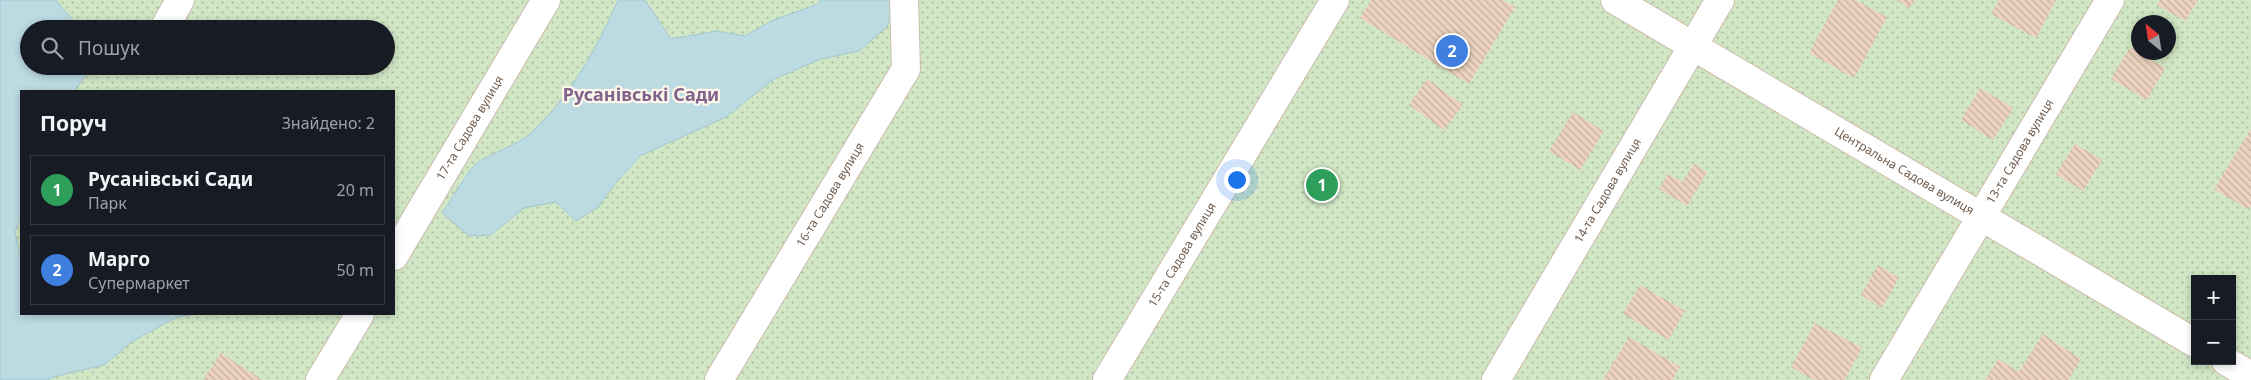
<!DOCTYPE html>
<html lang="uk">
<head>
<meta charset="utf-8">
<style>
  :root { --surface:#171b24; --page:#20242c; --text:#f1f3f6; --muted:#9ea1a6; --line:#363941; --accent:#2563eb }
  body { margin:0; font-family:"Noto Sans",sans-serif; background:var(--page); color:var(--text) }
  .controls { position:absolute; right:15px; bottom:15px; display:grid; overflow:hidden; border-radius:0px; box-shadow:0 2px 8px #0003 }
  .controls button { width:45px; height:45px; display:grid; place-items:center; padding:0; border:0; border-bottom:1px solid var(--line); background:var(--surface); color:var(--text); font:25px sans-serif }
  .compass { position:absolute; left:2131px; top:15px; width:45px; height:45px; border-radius:50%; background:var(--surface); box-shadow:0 2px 8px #0003; rotate:330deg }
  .you { position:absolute; left:1236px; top:179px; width:18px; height:18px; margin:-12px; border:4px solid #fff; border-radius:50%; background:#1a73e8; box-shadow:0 0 0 8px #1a73e833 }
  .badge { display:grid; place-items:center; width:32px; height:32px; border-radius:50%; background:var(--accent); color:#fff; font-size:16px; font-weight:700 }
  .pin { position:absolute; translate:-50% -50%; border:2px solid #fff; box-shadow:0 1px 5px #0006 }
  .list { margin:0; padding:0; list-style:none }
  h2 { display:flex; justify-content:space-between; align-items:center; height:65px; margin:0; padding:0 20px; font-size:21px }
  h2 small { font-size:16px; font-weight:400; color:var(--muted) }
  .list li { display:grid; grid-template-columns:32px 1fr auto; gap:15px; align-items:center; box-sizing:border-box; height:70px; margin:0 10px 10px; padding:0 10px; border:1px solid var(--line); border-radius:0px }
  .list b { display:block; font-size:19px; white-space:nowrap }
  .list p { margin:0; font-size:16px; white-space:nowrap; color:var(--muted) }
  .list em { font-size:16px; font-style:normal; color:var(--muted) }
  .icon { flex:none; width:28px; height:28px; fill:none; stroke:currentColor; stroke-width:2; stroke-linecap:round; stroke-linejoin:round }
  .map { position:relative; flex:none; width:2251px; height:380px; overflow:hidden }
  .search { position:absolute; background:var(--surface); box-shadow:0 2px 8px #0003; left:20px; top:20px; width:375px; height:55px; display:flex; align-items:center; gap:12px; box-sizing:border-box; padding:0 18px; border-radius:28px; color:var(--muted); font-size:19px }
  .panel { position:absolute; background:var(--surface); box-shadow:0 2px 8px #0003; left:20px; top:90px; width:375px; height:225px; border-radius:0px }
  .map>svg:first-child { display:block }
  .park { fill:url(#park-dots); fill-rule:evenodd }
  .water { fill:#bbdae1; stroke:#a2c8d2 }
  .building { fill:url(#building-back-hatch) }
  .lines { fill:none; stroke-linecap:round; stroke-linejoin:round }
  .minor-casing { stroke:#ccbdae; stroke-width:30 }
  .secondary-casing { stroke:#cfbdac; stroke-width:30 }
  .minor { stroke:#fff; stroke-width:28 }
  .secondary { stroke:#fff; stroke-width:28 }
  .labels { text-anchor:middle; stroke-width:4.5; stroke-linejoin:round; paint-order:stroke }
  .street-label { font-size:12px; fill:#705b4c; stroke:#fdf6ea }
  .district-label { font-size:18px; font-weight:bold; fill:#80648c; stroke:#fdf6ea }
</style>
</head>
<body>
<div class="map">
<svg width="2251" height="380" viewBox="0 0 2251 380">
  <defs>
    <pattern id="park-dots" width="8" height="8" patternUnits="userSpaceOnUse" patternTransform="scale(1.25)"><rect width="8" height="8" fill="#d0e6c4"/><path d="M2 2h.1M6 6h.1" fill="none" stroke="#adbda1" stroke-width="1.8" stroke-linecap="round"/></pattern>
    <pattern id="building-back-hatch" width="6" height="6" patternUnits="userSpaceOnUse" patternTransform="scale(1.25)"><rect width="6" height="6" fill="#edd3be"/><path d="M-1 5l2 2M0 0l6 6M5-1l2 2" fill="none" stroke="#c4ae9d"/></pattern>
  </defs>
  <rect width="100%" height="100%" fill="#faf2e4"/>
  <path class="park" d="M 0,0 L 2251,0 L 2251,380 L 0,380 ZM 2138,22 L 2168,22 L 2168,52 L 2138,52 ZM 29,29 L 386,29 L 386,66 L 29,66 ZM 21,91 L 394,91 L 394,314 L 21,314 ZM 2195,279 L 2232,279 L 2232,361 L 2195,361 Z"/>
  <g class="water">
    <polygon points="0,0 56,0 80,29 29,29 29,66 90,66 89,72 74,91 21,91 21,216 15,232 21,260 21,314 195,314 177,317 133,341 104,365 57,376 47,380 0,380"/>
    <path d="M 618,0 L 645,0 L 671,39 L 717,31 L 745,36 L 771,21 L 818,4 L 821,0 L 893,0 L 887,27 L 859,51 L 821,59 L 774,79 L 726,117 L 640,156 L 615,184 L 598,207 L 576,221 L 556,202 L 524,208 L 491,235 L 469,236 L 442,213 C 451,201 468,170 477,163 C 494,151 515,147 531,133 C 571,95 596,50 618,0 Z"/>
  </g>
  <g class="building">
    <polygon points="1371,0 1503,0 1515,7 1469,84 1360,18"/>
    <polygon points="1838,0 1855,0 1887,17 1854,78 1809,53"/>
    <polygon points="1896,0 1914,0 1910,8"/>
    <polygon points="1999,0 2056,0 2036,38 1991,14"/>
    <polygon points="2160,0 2198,0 2185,21 2157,5"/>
    <polygon points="2130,47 2165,68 2147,100 2111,79"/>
    <polygon points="1427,79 1463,105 1444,130 1409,105"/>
    <polygon points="1980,88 2013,108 1993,140 1961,120"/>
    <polygon points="1573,112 1604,131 1580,170 1549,151"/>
    <polygon points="2251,129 2251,206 2249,210 2214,189"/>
    <polygon points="2075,144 2102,160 2083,191 2056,174"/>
    <polygon points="1694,164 1707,172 1687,206 1659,189 1668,174 1682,182"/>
    <polygon points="1878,265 1899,278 1882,308 1861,295"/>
    <polygon points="1640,285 1685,311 1668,340 1623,314"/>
    <polygon points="1815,323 1862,348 1844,380 1814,380 1791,367"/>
    <polygon points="2043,334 2081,359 2068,380 1985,380 1998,359 2019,372"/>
    <polygon points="1629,337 1680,367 1672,380 1603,380"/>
    <polygon points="221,353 262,380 203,380"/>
  </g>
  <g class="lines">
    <g class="minor-casing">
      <g id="minor">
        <polyline points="164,29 180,0"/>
        <path id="s1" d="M 394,256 L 546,0"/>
        <polyline points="320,380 360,314"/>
        <path id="s2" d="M 719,380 L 906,69 L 904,0"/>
        <path id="s3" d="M 1107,380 L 1335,0"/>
        <path id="s4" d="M 1496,380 L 1720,0"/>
        <path id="s5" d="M 1884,380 L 2110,0"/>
      </g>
    </g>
    <g class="secondary-casing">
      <g id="secondary">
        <path id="s6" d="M 1615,0 L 2195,343"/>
        <polyline points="2226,361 2251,376"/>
      </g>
    </g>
    <use href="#minor" class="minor"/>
    <use href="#secondary" class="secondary"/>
  </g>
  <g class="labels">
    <g class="street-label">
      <text dy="4" stroke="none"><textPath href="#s1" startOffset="149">17-та Садова вулиця</textPath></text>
      <text dy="4" stroke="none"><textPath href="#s5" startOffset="266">13-та Садова вулиця</textPath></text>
      <text dy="4" stroke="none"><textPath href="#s6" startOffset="336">Центральна Садова вулиця</textPath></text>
      <text dy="4" stroke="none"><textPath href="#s4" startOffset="220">14-та Садова вулиця</textPath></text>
      <text dy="4" stroke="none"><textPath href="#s2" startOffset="216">16-та Садова вулиця</textPath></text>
      <text dy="4" stroke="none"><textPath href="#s3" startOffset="146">15-та Садова вулиця</textPath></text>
    </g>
    <g class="district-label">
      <text x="641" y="101">Русанівські Сади</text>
    </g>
  </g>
</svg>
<div class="controls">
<button>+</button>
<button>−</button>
</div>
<svg class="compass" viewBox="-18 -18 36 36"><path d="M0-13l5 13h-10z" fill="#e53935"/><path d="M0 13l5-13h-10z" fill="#9ea1a6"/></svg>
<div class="you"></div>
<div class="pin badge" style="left:1322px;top:185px;background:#2e9e5b">1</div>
<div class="pin badge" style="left:1452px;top:51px;background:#3f7fe0">2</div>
<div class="search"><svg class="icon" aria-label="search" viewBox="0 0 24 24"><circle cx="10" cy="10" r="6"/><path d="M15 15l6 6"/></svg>Пошук</div>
<section class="panel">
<h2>Поруч<small>Знайдено: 2</small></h2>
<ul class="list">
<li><span class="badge" style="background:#2e9e5b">1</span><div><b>Русанівські Сади</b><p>Парк</p></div><em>20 m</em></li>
<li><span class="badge" style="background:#3f7fe0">2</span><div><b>Марго</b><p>Супермаркет</p></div><em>50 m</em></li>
</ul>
</section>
</div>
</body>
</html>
